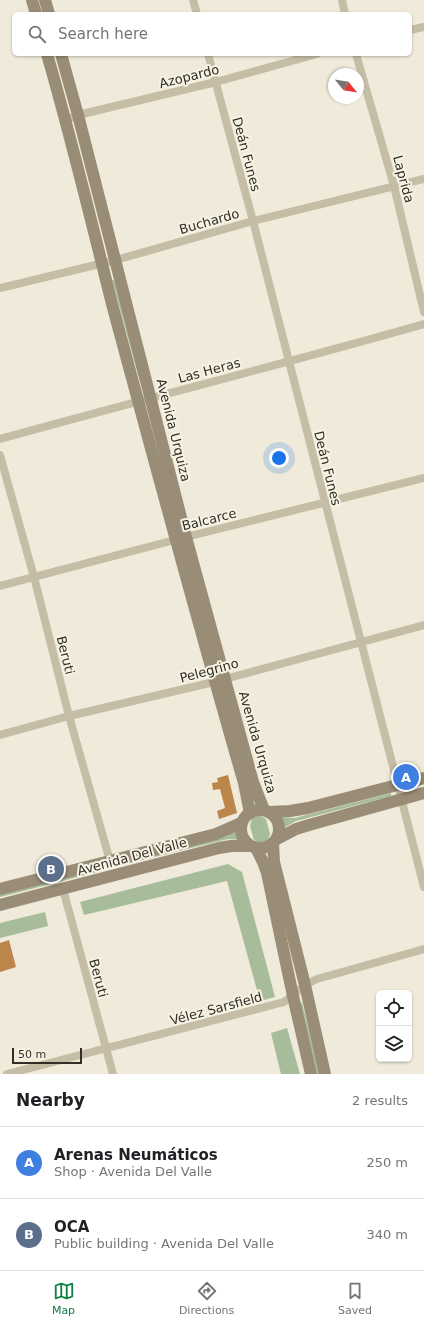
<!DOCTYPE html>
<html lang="en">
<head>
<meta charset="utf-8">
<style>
  :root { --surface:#fff; --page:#f6f6f6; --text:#202124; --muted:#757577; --line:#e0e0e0; --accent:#0b8043 }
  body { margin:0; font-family:"DejaVu Sans",sans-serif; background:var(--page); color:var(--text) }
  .controls { position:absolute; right:12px; bottom:12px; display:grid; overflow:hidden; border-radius:6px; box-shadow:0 1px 3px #0004 }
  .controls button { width:36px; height:36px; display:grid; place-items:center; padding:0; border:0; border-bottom:1px solid var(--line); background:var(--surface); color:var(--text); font:20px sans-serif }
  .compass { position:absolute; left:328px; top:68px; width:36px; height:36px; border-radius:50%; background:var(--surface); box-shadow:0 1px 3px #0004; rotate:120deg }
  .scale { position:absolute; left:12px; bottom:10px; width:70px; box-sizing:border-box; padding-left:4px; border:2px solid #322d26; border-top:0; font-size:11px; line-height:14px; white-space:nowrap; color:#322d26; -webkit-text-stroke:3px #f7f3e4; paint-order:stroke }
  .you { position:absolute; left:279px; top:458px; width:14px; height:14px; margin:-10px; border:3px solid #fff; border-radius:50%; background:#1a73e8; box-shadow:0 0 0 6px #1a73e833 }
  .badge { display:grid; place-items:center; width:26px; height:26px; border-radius:50%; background:var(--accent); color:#fff; font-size:13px; font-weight:700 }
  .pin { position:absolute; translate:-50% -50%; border:2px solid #fff; box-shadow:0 1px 4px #0006 }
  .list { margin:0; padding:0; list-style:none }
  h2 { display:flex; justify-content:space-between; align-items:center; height:52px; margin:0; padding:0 16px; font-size:17px }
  h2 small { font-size:13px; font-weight:400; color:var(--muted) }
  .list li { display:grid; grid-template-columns:26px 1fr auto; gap:12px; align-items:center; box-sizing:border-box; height:72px; padding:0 16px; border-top:1px solid var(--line) }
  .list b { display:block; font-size:15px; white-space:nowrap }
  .list p { margin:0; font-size:13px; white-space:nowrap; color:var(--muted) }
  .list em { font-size:13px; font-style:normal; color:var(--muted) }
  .icon { flex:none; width:22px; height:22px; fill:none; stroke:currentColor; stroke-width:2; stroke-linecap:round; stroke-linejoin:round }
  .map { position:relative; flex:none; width:424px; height:1074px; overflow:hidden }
  .search { position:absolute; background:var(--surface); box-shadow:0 1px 3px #0004; left:12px; right:12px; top:12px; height:44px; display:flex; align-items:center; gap:10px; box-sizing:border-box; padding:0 14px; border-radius:6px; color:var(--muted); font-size:15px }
  .sheet { height:196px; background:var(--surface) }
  nav { display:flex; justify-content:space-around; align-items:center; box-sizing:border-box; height:56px; border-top:1px solid var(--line); background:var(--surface); font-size:11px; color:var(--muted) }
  nav a { display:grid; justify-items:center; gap:2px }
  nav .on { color:var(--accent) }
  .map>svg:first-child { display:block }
  .green { fill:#a7bc9a }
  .building { fill:#bc854a }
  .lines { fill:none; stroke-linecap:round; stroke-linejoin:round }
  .street { stroke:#c5bda6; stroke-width:8 }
  .secondary { stroke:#998d78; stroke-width:12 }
  .labels { text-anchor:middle; stroke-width:4; stroke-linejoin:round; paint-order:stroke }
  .street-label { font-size:13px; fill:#322d26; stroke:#f7f3e4 }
</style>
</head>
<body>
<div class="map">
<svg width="424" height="1074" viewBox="0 0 424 1074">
  <rect width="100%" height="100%" fill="#efead9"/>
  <g class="green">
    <polygon points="112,280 114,280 141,382 140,382"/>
    <polygon points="391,793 391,796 296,821 282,829 281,822 279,817 295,818"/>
    <polygon points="259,815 266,819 270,834 267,842 262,844 254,840 250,826 252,817"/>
    <polygon points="237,828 238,835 241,840 228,839 130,863 130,860 227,836"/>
    <polygon points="228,864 242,872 275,997 260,1001 227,881 84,915 80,902"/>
    <polygon points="96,869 97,872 0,897 0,894"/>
    <polygon points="45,912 48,926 0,938 0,923"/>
    <polygon points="302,1003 320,1074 317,1074 299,1004"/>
    <polygon points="287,1028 300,1074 281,1074 271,1033"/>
  </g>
  <g class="building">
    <polygon points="228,775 237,813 219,819 217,811 225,808 220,789 213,790 212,783 218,782 217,778"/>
    <polygon points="9,940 16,967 0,972 0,943"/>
  </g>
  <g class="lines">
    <g class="street">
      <polyline points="193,0 197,14"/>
      <polyline points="342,0 345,14"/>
      <polyline points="410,30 424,27"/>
      <polyline points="208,54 253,221 424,887"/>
      <polyline points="356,54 394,186 424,312"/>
      <polyline points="66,120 78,115 216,82 317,54"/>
      <polyline points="0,288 116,260 253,221 424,179"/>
      <path d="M 0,439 C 141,400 283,364 424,324"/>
      <polyline points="0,455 34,577 69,716 110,861"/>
      <polyline points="0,586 186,537 424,478"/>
      <polyline points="0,735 69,716 214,682 424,625"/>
      <polyline points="63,889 113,1074"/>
      <polyline points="7,1074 284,1002 305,985 317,979 424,949"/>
    </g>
    <g class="secondary">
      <polyline points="32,0 36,14"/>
      <polyline points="45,0 49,14"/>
      <path d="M 47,54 C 71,137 91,220 112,304 C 155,464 198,624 244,783 L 250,813"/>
      <polyline points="61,54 78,115 186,537 253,782 264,810"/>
      <circle cx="260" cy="829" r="19"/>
      <polyline points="269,812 290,811 308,808 424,778"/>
      <polyline points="277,839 296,829 309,825 424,793"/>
      <polyline points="273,843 274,862 305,985 325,1074"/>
      <polyline points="256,848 263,862 267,873 293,996 311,1074"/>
      <polyline points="0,889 216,834 241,823"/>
      <polyline points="0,905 219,848 231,846 249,846"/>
    </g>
  </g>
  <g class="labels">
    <g class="street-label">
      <text transform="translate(189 76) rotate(-14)" y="5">Azopardo</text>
      <text transform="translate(247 154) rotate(75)" y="5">Deán Funes</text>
      <text transform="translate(404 179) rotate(75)" y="5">Laprida</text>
      <text transform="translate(209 221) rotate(-16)" y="5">Buchardo</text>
      <text transform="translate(209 370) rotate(-15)" y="5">Las Heras</text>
      <text transform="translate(174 430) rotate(76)" y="5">Avenida Urquiza</text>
      <text transform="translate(328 468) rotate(76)" y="5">Deán Funes</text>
      <text transform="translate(209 519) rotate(-14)" y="5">Balcarce</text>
      <text transform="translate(66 655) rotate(76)" y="5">Beruti</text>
      <text transform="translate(209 670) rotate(-15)" y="5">Pelegrino</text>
      <text transform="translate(258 742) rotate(74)" y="5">Avenida Urquiza</text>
      <text transform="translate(132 856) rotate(-15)" y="5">Avenida Del Valle</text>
      <text transform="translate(99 978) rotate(75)" y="5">Beruti</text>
      <text transform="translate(216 1008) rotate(-15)" y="5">Vélez Sarsfield</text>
    </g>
  </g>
</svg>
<div class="controls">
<button><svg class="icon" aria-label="locate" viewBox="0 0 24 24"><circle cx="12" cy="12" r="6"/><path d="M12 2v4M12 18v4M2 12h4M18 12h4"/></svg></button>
<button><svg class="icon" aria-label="layers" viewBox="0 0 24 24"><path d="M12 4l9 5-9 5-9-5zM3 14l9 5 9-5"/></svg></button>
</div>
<svg class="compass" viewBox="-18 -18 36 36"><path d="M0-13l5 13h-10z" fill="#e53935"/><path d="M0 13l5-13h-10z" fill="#757577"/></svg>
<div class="scale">50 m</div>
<div class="you"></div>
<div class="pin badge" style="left:406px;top:777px;background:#3f7fe0">A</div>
<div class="pin badge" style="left:51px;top:869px;background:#5c6f8a">B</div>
<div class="search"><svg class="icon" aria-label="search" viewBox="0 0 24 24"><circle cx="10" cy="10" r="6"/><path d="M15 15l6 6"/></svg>Search here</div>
</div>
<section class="sheet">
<h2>Nearby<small>2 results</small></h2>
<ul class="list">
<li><span class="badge" style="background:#3f7fe0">A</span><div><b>Arenas Neumáticos</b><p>Shop · Avenida Del Valle</p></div><em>250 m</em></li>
<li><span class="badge" style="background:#5c6f8a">B</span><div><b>OCA</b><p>Public building · Avenida Del Valle</p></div><em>340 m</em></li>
</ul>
</section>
<nav>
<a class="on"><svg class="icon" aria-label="map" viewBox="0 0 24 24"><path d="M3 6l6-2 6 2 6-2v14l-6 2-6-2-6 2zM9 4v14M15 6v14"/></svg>Map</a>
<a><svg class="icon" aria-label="directions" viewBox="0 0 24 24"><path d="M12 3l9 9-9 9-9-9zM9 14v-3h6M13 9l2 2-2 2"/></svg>Directions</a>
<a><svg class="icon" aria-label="saved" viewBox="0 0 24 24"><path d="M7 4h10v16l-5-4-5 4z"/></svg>Saved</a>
</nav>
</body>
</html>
